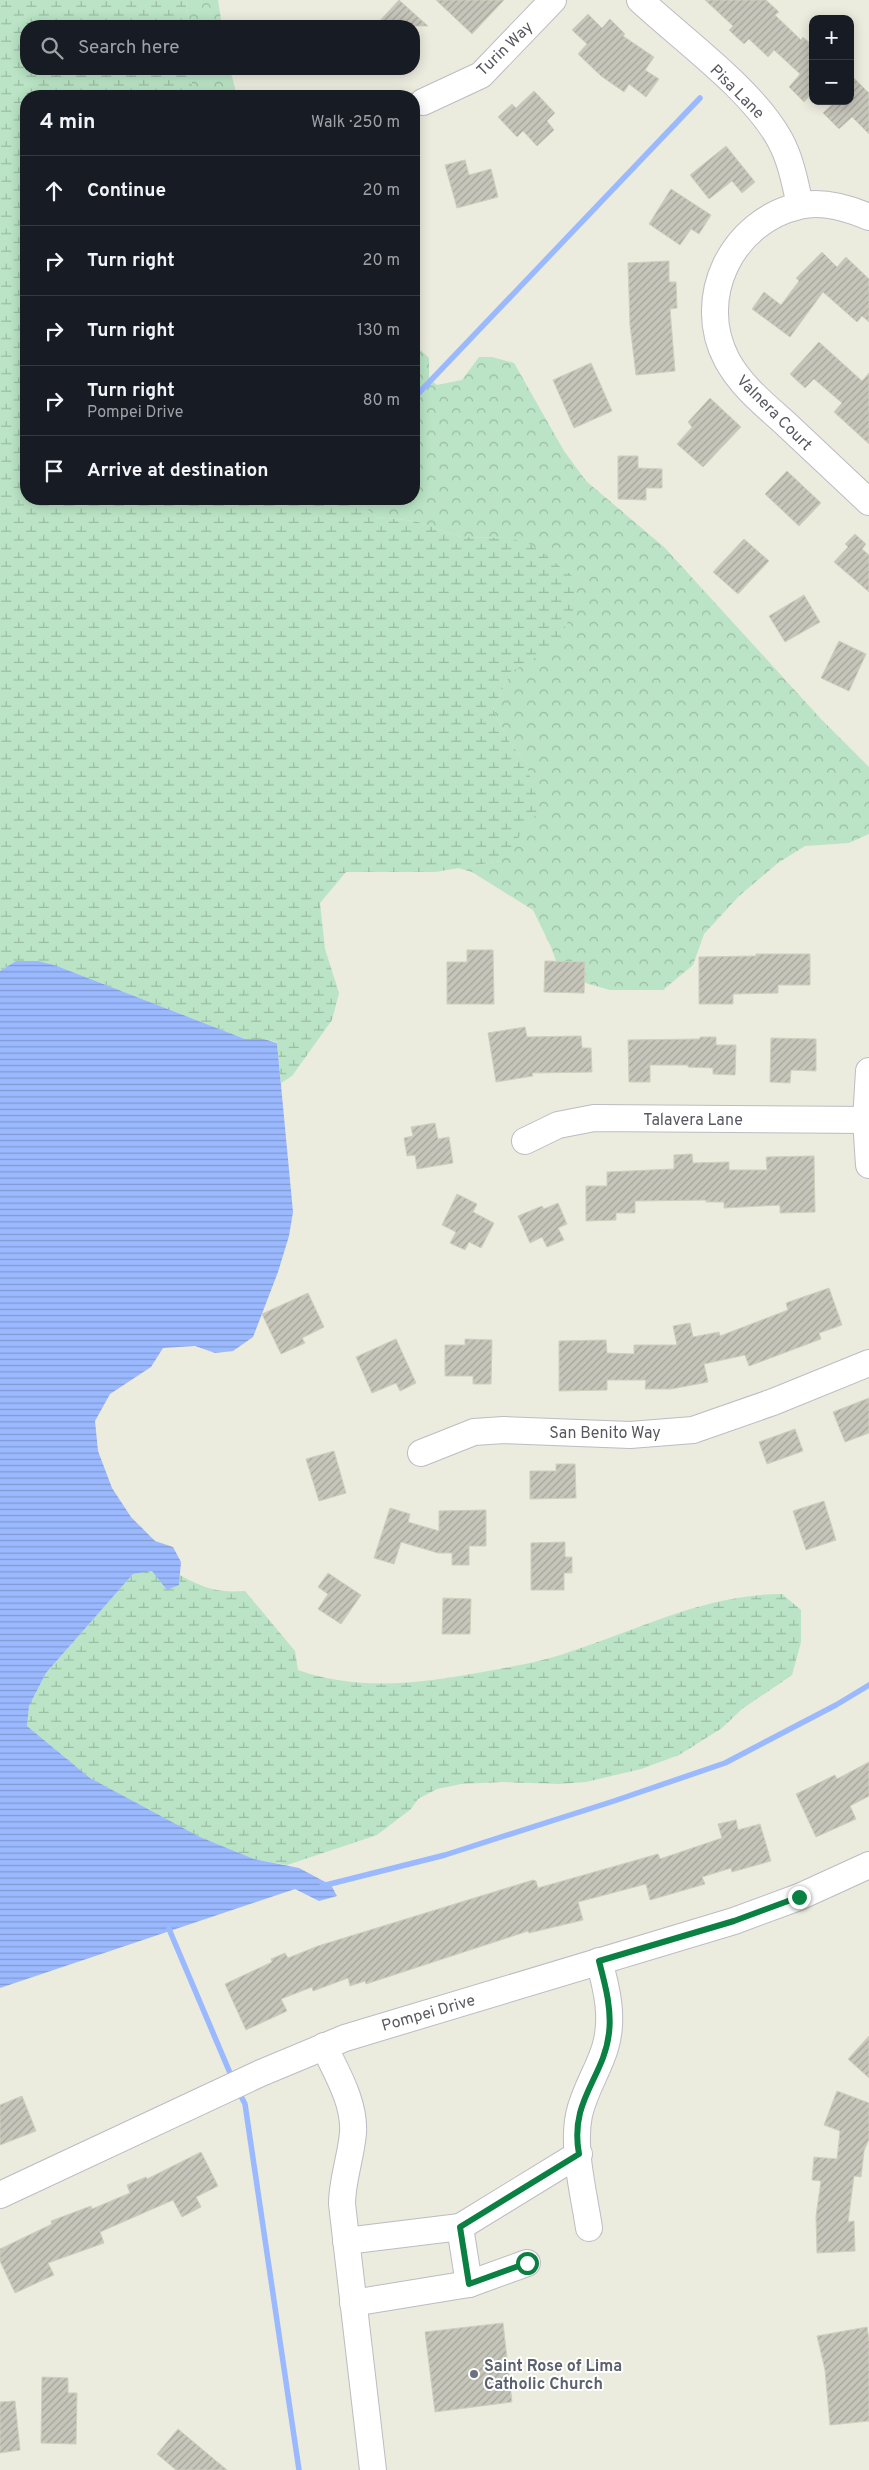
<!DOCTYPE html>
<html lang="en">
<head>
<meta charset="utf-8">
<style>
  :root { --surface:#171b24; --page:#242831; --text:#f1f3f6; --muted:#9ea1a6; --line:#363941 }
  body { margin:0; font-family:Overpass,sans-serif; background:var(--page); color:var(--text) }
  .controls { position:absolute; right:15px; top:15px; display:grid; overflow:hidden; border-radius:10px; box-shadow:0 2px 12px #0003 }
  .controls button { width:45px; height:45px; display:grid; place-items:center; padding:0; border:0; border-bottom:1px solid var(--line); background:var(--surface); color:var(--text); font:25px sans-serif }
  .stop { position:absolute; width:15px; height:15px; margin:-11px; border:4px solid #0b8043; border-radius:50%; background:#fff }
  .stop.end { background:#0b8043; border-color:#fff; box-shadow:0 1px 5px #0008 }
  .list { margin:0; padding:0; list-style:none }
  h2 { display:flex; justify-content:space-between; align-items:center; height:65px; margin:0; padding:0 20px; font-size:21px }
  h2 small { font-size:16px; font-weight:400; color:var(--muted) }
  .list li { display:grid; grid-template-columns:32px 1fr auto; gap:15px; align-items:center; box-sizing:border-box; height:70px; padding:0 20px; border-top:1px solid var(--line) }
  .list b { display:block; font-size:19px; white-space:nowrap }
  .list p { margin:0; font-size:16px; white-space:nowrap; color:var(--muted) }
  .list em { font-size:16px; font-style:normal; color:var(--muted) }
  .icon { flex:none; width:28px; height:28px; fill:none; stroke:currentColor; stroke-width:2; stroke-linecap:round; stroke-linejoin:round }
  .map { position:relative; flex:none; width:869px; height:2470px; overflow:hidden }
  .search { position:absolute; background:var(--surface); box-shadow:0 2px 12px #0003; left:20px; top:20px; width:400px; height:55px; display:flex; align-items:center; gap:12px; box-sizing:border-box; padding:0 18px; border-radius:20px; color:var(--muted); font-size:19px }
  .panel { position:absolute; background:var(--surface); box-shadow:0 2px 12px #0003; left:20px; top:90px; width:400px; height:415px; border-radius:20px }
  .map>svg:first-child { display:block }
  .forest { fill:url(#forest-crowns) }
  .wetland { fill:url(#wetland-marsh) }
  .water { fill:url(#water-rules) }
  .lines { fill:none; stroke-linecap:round; stroke-linejoin:round }
  .stream { stroke:#9bb9ff; stroke-width:5.5 }
  .building { fill:url(#building-hatch); stroke:#d0cfbd }
  .minor-casing { stroke:#bcbcc3; stroke-width:28 }
  .minor { stroke:#fff; stroke-width:26 }
  .route { stroke:#0b8043; stroke-width:6 }
  .worship-dot { fill:#6b7280; stroke:#fff; stroke-width:2 }
  .labels { text-anchor:middle; stroke-width:4; stroke-linejoin:round; paint-order:stroke }
  .street-label { font-size:16px; fill:#585960; stroke:#fff }
  .worship-label { font-size:16px; font-weight:bold; fill:#5b616d; stroke:#fff; text-anchor:start }
</style>
</head>
<body>
<div class="map">
<svg width="869" height="2470" viewBox="0 0 869 2470">
  <defs>
    <pattern id="forest-crowns" width="20" height="18" patternUnits="userSpaceOnUse" patternTransform="scale(1.25)"><rect width="20" height="18" fill="#bae4c5"/><path d="M2 6a3 3 0 1 1 6 0M12 15a3 3 0 1 1 6 0" fill="none" stroke="#9abca3"/></pattern>
    <pattern id="wetland-marsh" width="20" height="14" patternUnits="userSpaceOnUse" patternTransform="scale(1.25)"><rect width="20" height="14" fill="#bae4c5"/><path d="M1 5h8M5 5V1M11 12h8M15 12V8" fill="none" stroke="#9abca3"/></pattern>
    <pattern id="water-rules" width="6" height="5" patternUnits="userSpaceOnUse" patternTransform="scale(1.25)"><rect width="6" height="5" fill="#9bb9ff"/><path d="M0 2.5h6" fill="none" stroke="#8199d2"/></pattern>
    <pattern id="building-hatch" width="6" height="6" patternUnits="userSpaceOnUse" patternTransform="scale(1.25)"><rect width="6" height="6" fill="#c6c6bb"/><path d="M-1 1l2-2M0 6l6-6M5 7l2-2" fill="none" stroke="#a4a49b"/></pattern>
  </defs>
  <rect width="100%" height="100%" fill="#ebebde"/>
  <g class="forest">
    <polygon points="186,0 218,0 222,26 189,26"/>
    <polygon points="192,69 230,69 237,96 192,96"/>
    <polygon points="414,344 429,358 429,379 437,385 462,380 479,357 492,357 514,363 564,451 586,481 664,547 821,719 869,767 869,834 849,843 805,846 778,863 739,896 704,934 693,965 663,990 610,990 561,976 552,949 533,910 472,872 458,868 501,861 527,765 509,741 493,709 511,672 556,644 509,538 461,537 415,521 377,517 354,499 414,499"/>
  </g>
  <g class="wetland">
    <polygon points="0,0 186,0 189,26 26,26 26,69 192,69 192,96 26,96 26,499 354,499 377,517 415,521 461,537 509,538 532,545 575,578 573,612 556,645 511,672 493,709 509,741 527,765 539,810 501,861 435,872 346,872 320,903 325,949 339,993 332,1020 292,1076 281,1083 277,1042 264,1039 245,1039 57,966 16,961 0,971"/>
    <path d="M 152,1571 L 179,1585 L 180,1575 C 203,1588 218,1593 245,1591 L 295,1651 L 298,1670 C 360,1692 424,1683 488,1671 C 516,1666 545,1661 572,1651 C 642,1628 707,1594 782,1594 L 801,1610 L 801,1642 L 792,1675 L 742,1709 L 722,1728 L 679,1755 L 641,1769 L 586,1782 L 559,1784 L 502,1782 L 461,1784 L 437,1789 L 418,1799 L 411,1809 L 377,1835 L 287,1865 L 254,1859 L 200,1837 L 143,1807 L 90,1778 L 27,1726 L 29,1706 L 46,1673 L 133,1574 Z"/>
  </g>
  <polygon class="water" points="16,961 38,961 57,966 245,1039 264,1039 277,1043 293,1212 289,1236 278,1272 253,1337 233,1351 215,1353 195,1346 163,1348 151,1367 110,1394 95,1421 98,1451 112,1488 131,1517 155,1541 173,1547 181,1562 179,1585 167,1590 152,1571 133,1574 46,1673 29,1706 27,1726 90,1778 200,1837 254,1859 299,1868 331,1885 337,1896 319,1901 295,1889 0,1988 0,971"/>
  <g class="lines">
    <g class="stream">
      <polyline points="414,398 700,98"/>
      <polyline points="322,1886 445,1855 614,1801 725,1763 836,1705 869,1685"/>
      <polyline points="169,1929 233,2080"/>
      <polyline points="238,2090 245,2104 299,2470"/>
    </g>
  </g>
  <g class="building">
    <polygon points="399,0 428,26 375,26"/>
    <polygon points="436,0 504,0 472,34"/>
    <polygon points="705,0 766,0 779,12 775,15 801,40 803,37 813,46 813,92 804,102 789,87 800,74 774,50 768,57 749,39 744,44 729,30 733,26"/>
    <polygon points="588,14 602,28 610,19 625,34 623,36 654,57 645,70 659,79 646,97 629,84 624,92 601,76 578,54 587,44 572,30"/>
    <polygon points="850,74 869,93 869,134 852,117 839,129 823,113 836,101 850,101"/>
    <polygon points="534,91 555,113 547,121 554,130 537,146 523,131 517,137 498,117 512,104 516,108"/>
    <polygon points="726,146 755,182 742,193 732,181 709,199 690,175"/>
    <polygon points="465,160 469,175 491,169 498,197 457,208 445,165"/>
    <polygon points="671,189 711,215 699,234 691,229 680,245 649,224"/>
    <polygon points="822,252 837,267 846,257 869,279 869,322 862,316 857,322 823,292 790,337 752,309 764,292 781,305 799,281 796,278"/>
    <polygon points="669,261 669,282 676,282 677,308 670,309 675,371 636,375 630,325 628,263"/>
    <polygon points="819,342 862,381 869,373 869,444 834,412 842,403 814,379 805,388 790,374"/>
    <polygon points="591,363 612,411 574,428 553,380"/>
    <polygon points="710,398 741,427 703,467 677,444 692,427 688,422"/>
    <polygon points="618,456 638,456 638,468 662,469 662,488 646,488 646,500 618,499"/>
    <polygon points="787,471 821,503 799,526 765,494"/>
    <polygon points="855,534 866,544 862,549 869,555 869,592 834,562 848,547 845,544"/>
    <polygon points="744,539 769,561 738,594 713,572"/>
    <polygon points="804,595 820,622 785,642 769,616"/>
    <polygon points="839,641 866,654 849,691 821,678"/>
    <polygon points="467,950 493,950 494,1004 447,1004 447,962 467,962"/>
    <polygon points="756,954 810,954 810,985 778,985 778,993 733,994 733,1004 699,1004 699,957 756,956"/>
    <polygon points="545,961 585,962 584,993 544,992"/>
    <polygon points="525,1027 527,1037 581,1036 582,1048 591,1048 592,1072 532,1073 533,1076 496,1082 488,1033"/>
    <polygon points="700,1037 716,1037 716,1045 736,1045 735,1075 713,1074 713,1068 688,1067 688,1065 650,1065 650,1082 629,1082 628,1040 700,1039"/>
    <polygon points="771,1038 816,1039 816,1071 791,1070 790,1083 770,1082"/>
    <polygon points="435,1123 438,1139 449,1137 453,1163 417,1169 415,1155 407,1156 404,1138 413,1136 411,1127"/>
    <polygon points="692,1154 693,1163 729,1162 729,1170 767,1170 766,1157 814,1156 815,1212 780,1213 780,1205 724,1208 724,1202 706,1202 706,1200 635,1201 635,1213 616,1213 616,1220 586,1221 586,1186 607,1186 607,1172 674,1169 674,1155"/>
    <polygon points="457,1194 477,1204 473,1212 494,1223 481,1248 469,1242 465,1250 450,1243 456,1232 442,1225"/>
    <polygon points="558,1203 567,1224 558,1228 564,1240 547,1247 542,1237 530,1243 518,1216 542,1206 544,1209"/>
    <polygon points="829,1288 842,1325 819,1333 821,1339 749,1366 745,1355 704,1364 708,1382 671,1389 645,1389 646,1380 607,1380 607,1390 559,1391 559,1341 606,1340 607,1353 634,1354 634,1345 677,1345 673,1326 690,1323 693,1337 719,1332 720,1336 788,1310 786,1303"/>
    <polygon points="308,1293 324,1327 302,1338 305,1343 281,1354 262,1314"/>
    <polygon points="396,1339 416,1383 400,1391 396,1383 372,1393 356,1357"/>
    <polygon points="465,1339 492,1340 491,1384 473,1384 473,1376 445,1376 445,1345 465,1345"/>
    <polygon points="869,1398 869,1433 845,1442 833,1412"/>
    <polygon points="795,1429 803,1451 767,1464 759,1442"/>
    <polygon points="334,1451 346,1493 319,1501 306,1459"/>
    <polygon points="556,1464 575,1464 576,1498 530,1499 530,1471 556,1471"/>
    <polygon points="824,1501 836,1540 806,1550 793,1511"/>
    <polygon points="390,1508 410,1514 408,1522 439,1531 439,1511 486,1510 486,1546 469,1546 469,1565 452,1565 452,1553 438,1553 401,1542 394,1564 374,1558"/>
    <polygon points="565,1542 565,1557 572,1557 572,1573 564,1573 564,1590 531,1590 531,1543"/>
    <polygon points="328,1573 361,1595 341,1624 318,1609 328,1594 318,1587"/>
    <polygon points="443,1598 471,1599 470,1634 442,1634"/>
    <polygon points="869,1762 869,1796 850,1806 856,1819 816,1837 796,1794 835,1775 837,1779"/>
    <polygon points="736,1820 738,1830 760,1824 771,1861 732,1872 731,1868 702,1877 705,1884 650,1900 646,1884 578,1902 583,1920 529,1933 528,1931 366,1984 365,1981 350,1986 348,1978 313,1991 312,1987 281,1999 287,2011 246,2030 225,1984 272,1962 271,1959 285,1953 288,1958 318,1946 533,1880 536,1881 538,1888 658,1854 660,1859 722,1838 718,1824"/>
    <polygon points="869,2036 869,2078 848,2059"/>
    <polygon points="837,2091 869,2103 869,2139 864,2151 861,2177 854,2176 848,2222 854,2221 855,2251 817,2253 816,2216 821,2181 812,2180 814,2157 837,2159 840,2131 824,2125"/>
    <polygon points="22,2096 36,2131 0,2145 0,2105"/>
    <polygon points="201,2152 218,2186 196,2197 201,2207 182,2217 173,2200 100,2232 104,2243 48,2263 54,2275 15,2293 0,2261 0,2249 52,2224 51,2221 91,2206 92,2209 130,2193 127,2185 146,2177 147,2179"/>
    <polygon points="503,2323 512,2402 435,2412 425,2332"/>
    <polygon points="867,2327 869,2340 869,2421 830,2425 825,2370 817,2336"/>
    <polygon points="42,2377 68,2378 68,2393 77,2393 76,2444 41,2443"/>
    <polygon points="15,2401 20,2450 0,2453 0,2402"/>
    <polygon points="178,2429 227,2470 176,2470 157,2454"/>
  </g>
  <g class="lines">
    <g class="minor-casing">
      <g id="minor">
        <path d="M 640,0 C 683,40 753,90 780,140 C 791,160 795,183 800,205"/>
        <polyline points="423,102 481,75 553,0"/>
        <path d="M 869,217 C 848,208 822,200 799,206 C 732,221 694,298 727,360 C 741,386 765,405 786,424 C 814,450 841,476 869,502"/>
        <polyline points="869,1071 866,1120 869,1165"/>
        <polyline points="525,1141 558,1125 594,1118 869,1120"/>
        <polyline points="421,1453 474,1432 504,1430 630,1435 693,1430 773,1402 869,1363"/>
        <path d="M 324,2046 C 336,2072 355,2102 353,2133 C 351,2157 342,2180 342,2204 L 373,2470"/>
        <polyline points="0,2195 261,2073 345,2038 734,1921 799,1897 869,1865"/>
        <polyline points="460,2227 579,2154"/>
        <path d="M 589,2228 C 584,2194 572,2149 579,2115 C 584,2091 598,2071 605,2048 C 614,2019 607,1989 599,1961"/>
        <polyline points="346,2241 460,2227 469,2284"/>
        <polyline points="353,2303 469,2284 527,2263"/>
      </g>
    </g>
    <use href="#minor" class="minor"/>
  </g>
  <g class="lines">
    <path class="route" d="M 527,2263 L 469,2284 L 460,2227 L 579,2154 C 569,2100 604,2078 609,2033 C 612,2009 605,1984 599,1961 L 734,1921 L 799,1897"/>
  </g>
  <circle class="worship-dot" cx="474" cy="2374" r="5"/>
  <g class="labels">
    <g class="street-label">
      <text transform="translate(504 48) rotate(-44)" y="6">Turin Way</text>
      <text transform="translate(738 91) rotate(45)" y="6">Pisa Lane</text>
      <text transform="translate(775 412) rotate(45)" y="6">Valnera Court</text>
      <text x="693" y="1125">Talavera Lane</text>
      <text x="605" y="1438">San Benito Way</text>
      <text transform="translate(428 2012) rotate(-16)" y="6">Pompei Drive</text>
    </g>
    <g class="worship-label">
      <text x="484" y="2371">Saint Rose of Lima<tspan x="484" dy="18">Catholic Church</tspan></text>
    </g>
  </g>
</svg>
<div class="controls">
<button>+</button>
<button>−</button>
</div>
<div class="stop" style="left:527px;top:2263px"></div>
<div class="stop end" style="left:799px;top:1897px"></div>
<div class="search"><svg class="icon" aria-label="search" viewBox="0 0 24 24"><circle cx="10" cy="10" r="6"/><path d="M15 15l6 6"/></svg>Search here</div>
<section class="panel">
<h2>4 min<small>Walk · 250 m</small></h2>
<ul class="list">
<li><svg class="icon" aria-label="ahead" viewBox="0 0 24 24"><path d="M12 20V5M6 11l6-6 6 6"/></svg><div><b>Continue</b></div><em>20 m</em></li>
<li><svg class="icon" aria-label="right" viewBox="0 0 24 24"><path d="M7 20v-9h11M14 6l5 5-5 5"/></svg><div><b>Turn right</b></div><em>20 m</em></li>
<li><svg class="icon" aria-label="right" viewBox="0 0 24 24"><path d="M7 20v-9h11M14 6l5 5-5 5"/></svg><div><b>Turn right</b></div><em>130 m</em></li>
<li><svg class="icon" aria-label="right" viewBox="0 0 24 24"><path d="M7 20v-9h11M14 6l5 5-5 5"/></svg><div><b>Turn right</b><p>Pompei Drive</p></div><em>80 m</em></li>
<li><svg class="icon" aria-label="arrive" viewBox="0 0 24 24"><path d="M6 21V4h12l-3 4 3 4H6"/></svg><div><b>Arrive at destination</b></div></li>
</ul>
</section>
</div>
</body>
</html>
